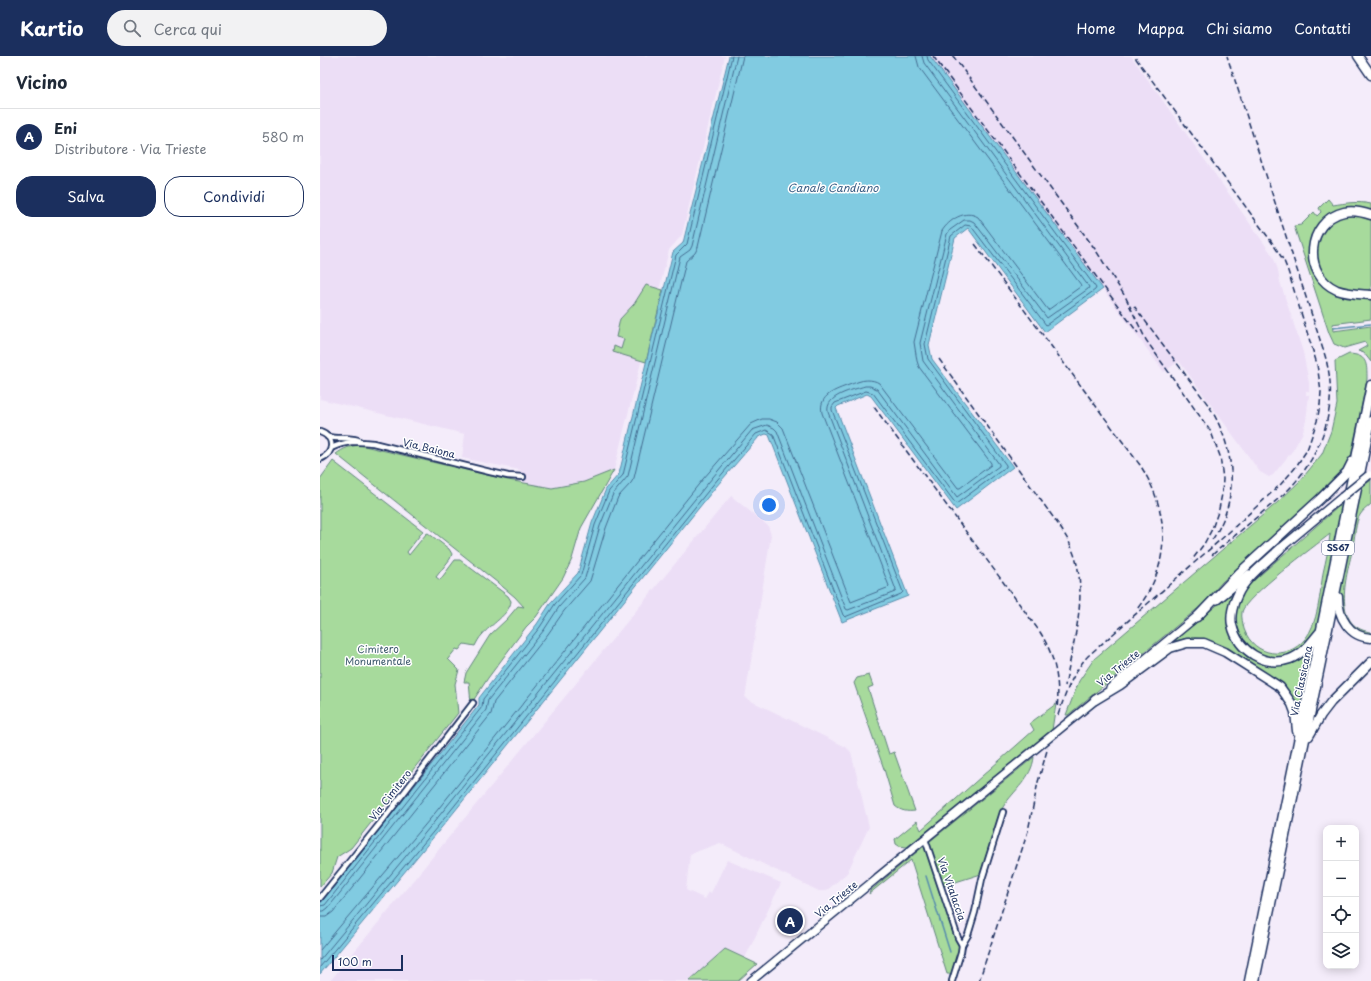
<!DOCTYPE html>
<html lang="it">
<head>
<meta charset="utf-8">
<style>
  :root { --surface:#fff; --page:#f2f2f3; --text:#1f2937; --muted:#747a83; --line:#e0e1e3; --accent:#1b2f5e }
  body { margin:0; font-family:"Playpen Sans",sans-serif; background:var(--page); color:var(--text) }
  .controls { position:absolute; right:12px; bottom:12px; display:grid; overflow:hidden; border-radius:8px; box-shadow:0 2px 10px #0003 }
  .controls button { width:36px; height:36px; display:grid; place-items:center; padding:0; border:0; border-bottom:1px solid var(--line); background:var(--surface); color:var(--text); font:20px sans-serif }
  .scale { position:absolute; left:12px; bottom:10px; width:71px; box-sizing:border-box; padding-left:4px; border:2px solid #1b2f5e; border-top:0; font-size:11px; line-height:14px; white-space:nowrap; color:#1b2f5e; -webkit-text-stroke:3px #fff; paint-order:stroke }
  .you { position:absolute; left:449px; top:449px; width:14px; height:14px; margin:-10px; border:3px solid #fff; border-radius:50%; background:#1a73e8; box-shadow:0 0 0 6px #1a73e833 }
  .badge { display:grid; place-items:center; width:26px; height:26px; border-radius:50%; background:var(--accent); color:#fff; font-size:13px; font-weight:700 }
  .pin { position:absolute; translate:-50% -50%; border:2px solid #fff; box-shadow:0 1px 4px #0006 }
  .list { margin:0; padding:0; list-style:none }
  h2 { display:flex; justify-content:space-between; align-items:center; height:52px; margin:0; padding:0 16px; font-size:17px }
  h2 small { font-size:13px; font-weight:400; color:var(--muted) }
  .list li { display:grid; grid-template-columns:26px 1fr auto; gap:12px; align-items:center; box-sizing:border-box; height:56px; padding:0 16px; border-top:1px solid var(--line) }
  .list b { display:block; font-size:15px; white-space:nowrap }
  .list p { margin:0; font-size:13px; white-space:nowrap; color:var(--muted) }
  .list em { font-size:13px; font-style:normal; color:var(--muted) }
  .actions { display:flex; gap:8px; padding:12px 16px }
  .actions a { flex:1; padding:9px 0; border:1px solid var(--accent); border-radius:16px; text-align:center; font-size:14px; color:var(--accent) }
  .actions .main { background:var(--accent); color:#fff }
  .icon { flex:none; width:22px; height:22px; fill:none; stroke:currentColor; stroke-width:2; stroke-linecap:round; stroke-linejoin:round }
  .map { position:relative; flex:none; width:1051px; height:925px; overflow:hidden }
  header { display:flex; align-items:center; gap:24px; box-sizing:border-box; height:56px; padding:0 20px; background:var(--accent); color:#fff }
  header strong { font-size:19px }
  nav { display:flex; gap:22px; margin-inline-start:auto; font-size:14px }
  .search { width:280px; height:36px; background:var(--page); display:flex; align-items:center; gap:10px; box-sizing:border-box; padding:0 14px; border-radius:22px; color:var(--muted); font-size:15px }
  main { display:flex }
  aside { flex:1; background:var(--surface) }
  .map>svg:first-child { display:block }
  .built { fill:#ecdef6 }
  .green { fill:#a7da9c; stroke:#61847d; fill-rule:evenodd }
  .water { fill:#81cbe1; stroke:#588dad }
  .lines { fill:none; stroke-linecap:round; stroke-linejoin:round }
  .shore { stroke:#446d92; stroke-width:1 }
  .stream { stroke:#588dad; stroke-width:1.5 }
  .minor-casing { stroke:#1b2f5e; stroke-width:8 }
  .secondary-casing { stroke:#1b2f5e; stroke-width:10 }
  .trunk-casing { stroke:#1b2f5e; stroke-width:11 }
  .minor { stroke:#fff; stroke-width:4.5 }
  .secondary { stroke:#fff; stroke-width:7 }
  .trunk { stroke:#fff; stroke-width:8 }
  .rail { stroke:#1b2f5e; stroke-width:1.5; stroke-dasharray:6 3; stroke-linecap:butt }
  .secondary-bridge-casing { stroke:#1b2f5e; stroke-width:10; stroke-linecap:butt }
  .secondary-bridge { stroke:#fff; stroke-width:7 }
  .labels { text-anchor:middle; stroke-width:3; stroke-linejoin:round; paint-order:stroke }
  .shield { fill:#fff; stroke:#5f6d8e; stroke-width:1 }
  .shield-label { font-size:9px; font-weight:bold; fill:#1b2f5e }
  .street-label { font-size:10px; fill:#1b2f5e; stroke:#fff }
  .park-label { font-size:10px; fill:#3e5a6e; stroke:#fff }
  .water-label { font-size:11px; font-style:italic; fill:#3a5e85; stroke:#fff }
</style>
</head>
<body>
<header>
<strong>Kartio</strong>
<div class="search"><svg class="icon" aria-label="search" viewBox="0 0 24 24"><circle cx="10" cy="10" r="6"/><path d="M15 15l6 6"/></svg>Cerca qui</div>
<nav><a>Home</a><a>Mappa</a><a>Chi siamo</a><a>Contatti</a></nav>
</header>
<main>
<aside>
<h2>Vicino<small></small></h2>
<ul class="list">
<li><span class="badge">A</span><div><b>Eni</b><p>Distributore · Via Trieste</p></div><em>580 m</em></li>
</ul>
<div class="actions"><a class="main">Salva</a><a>Condividi</a></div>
</aside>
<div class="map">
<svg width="1051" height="925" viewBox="0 0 1051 925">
  <rect width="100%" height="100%" fill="#f4ecfa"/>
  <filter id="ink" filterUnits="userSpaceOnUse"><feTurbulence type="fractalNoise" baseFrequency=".025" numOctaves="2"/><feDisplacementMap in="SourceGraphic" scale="8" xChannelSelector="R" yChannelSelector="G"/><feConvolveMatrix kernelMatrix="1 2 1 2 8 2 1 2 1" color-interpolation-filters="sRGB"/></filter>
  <g filter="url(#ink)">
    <g class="built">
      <polygon points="0,0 405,0 362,179 349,194 294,414 264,426 232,432 205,428 200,414 142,402 145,378 0,343"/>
      <polygon points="610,0 811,0 953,200 958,214 960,226 983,296 989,327 989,335 986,335 986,339 989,339 986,365 982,378 973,394 953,419 949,421 940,416 859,305 844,316"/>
      <polygon points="411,440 448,470 451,479 425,642 526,691 531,696 549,771 527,817 506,835 499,835 400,787 370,798 366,834 385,843 389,836 391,837 407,804 461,827 425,902 405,893 369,925 10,925"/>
    </g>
    <g class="green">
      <path d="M 1008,143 L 1013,149 C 1026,147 1038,145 1051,148 L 1051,155 L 1035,152 L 994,176 L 1000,225 L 1051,241 L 1051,263 L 1012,268 L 1013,275 L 1051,270 L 1051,306 L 1044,297 L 1038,295 L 1047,290 L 1045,286 L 1024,292 L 1014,288 L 1009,277 L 974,170 L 981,169 L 994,156 L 997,160 L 1001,156 L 999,152 Z"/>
      <path d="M 1030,157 L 1051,160 L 1051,234 C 1039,234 1026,234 1015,228 C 990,216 992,182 1010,165 C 1015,161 1024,159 1030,157 Z"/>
      <polygon points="326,229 343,234 326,306 293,296 294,290 301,293 304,283 296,281 300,263 314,248"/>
      <path d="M 1029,298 C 1047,299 1047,307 1047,323 L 1031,400 L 1022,417 L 1010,430 L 902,526 L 882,549 L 748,659 L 746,659 L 759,625 L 774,603 L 958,446 L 980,425 L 1002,398 L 1011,375 L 1017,348 L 1015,305 Z"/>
      <path d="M 40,389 L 188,424 L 232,432 L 264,426 L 294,414 L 261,472 L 252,503 L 243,522 L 216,561 L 206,571 L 168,622 L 151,648 L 149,626 L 144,626 L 146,617 L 170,579 L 187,563 L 198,550 L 204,551 L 195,541 L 183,531 L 16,398 C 24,392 30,390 40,389 Z"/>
      <path d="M 13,405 L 103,475 L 87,496 L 89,499 L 106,478 L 108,477 L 129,493 L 132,498 L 130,503 L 116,521 L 120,524 L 135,504 L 140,504 L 188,540 L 191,545 C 190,558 170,569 162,579 C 159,582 157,586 155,590 L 144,588 L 139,594 L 136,593 L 128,603 L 139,614 L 135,628 L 138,657 L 31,792 L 17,801 L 12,817 L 0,831 L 0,423 Z"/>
      <path d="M 1051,424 L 1051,448 C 1048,451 1042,455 1040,459 C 1036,464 1034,485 1033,492 C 1027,517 1010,571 1051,576 L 1051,580 L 1039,576 L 1027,565 L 1020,543 L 1021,528 L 1040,433 Z"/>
      <path d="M 1025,445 L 999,566 L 996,575 L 978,596 L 966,601 L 947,602 L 936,598 L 921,584 L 914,567 L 915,552 L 924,533 ZM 1010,478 C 1009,491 1006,504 1003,517 C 1000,537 998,568 985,583 C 967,605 934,601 924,573 C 923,568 921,561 922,556 C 925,541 995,490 1010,478 Z"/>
      <path d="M 914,535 C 906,553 904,573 917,588 C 919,590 921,594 924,595 C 930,599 954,604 963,607 L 997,585 L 980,662 C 977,652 974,643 968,634 C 958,621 899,588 882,583 C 873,581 863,583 854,585 Z"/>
      <path d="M 549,619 L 553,630 L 548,632 L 569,698 L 574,696 L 595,755 C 587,756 581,755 575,750 L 564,713 L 534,627 L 537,622 Z"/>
      <polygon points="736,648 732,674 587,791 579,790 576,788 575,783 597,765 601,774 714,674 710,667"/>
      <path d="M 714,701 C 712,722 694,734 683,751 L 661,818 L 623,830 L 609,786 Z"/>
      <polygon points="604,790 605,790 639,890 640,895 633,918 627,918 591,804 549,838 550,835"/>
      <polygon points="405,893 437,908 418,925 369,925"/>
    </g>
    <polygon class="water" points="409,0 610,0 783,233 725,276 648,172 635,182 609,289 612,303 693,411 636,454 551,340 547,338 518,350 516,352 588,540 522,566 449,379 446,378 438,381 438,382 395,432 126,766 0,918 0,848 159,649 159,642 217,568 232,545 258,517 272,467 286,433 299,418 353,196 363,187"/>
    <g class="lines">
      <g class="shore">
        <polyline points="0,850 5,849 162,651 163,643 220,571 235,548 261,519 275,469 289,435 303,419 356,199 367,188 412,0"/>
        <polyline points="0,855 4,855 8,852 166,654 168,644 224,574 239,551 265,522 280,470 293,438 308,420 360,201 370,194 372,190 417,0"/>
        <polyline points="0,861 6,861 13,856 171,658 174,646 228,578 244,555 270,525 286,472 298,441 311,427 314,422 366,205 375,197 378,191 423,0"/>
        <path d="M 0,894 L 115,757 L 383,423 L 431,368 L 442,363 L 449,363 L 457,366 L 463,372 L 531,546 L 567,532 L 569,530 L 502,357 C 498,339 516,334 529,329 C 535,327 541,324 547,324 C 552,324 556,325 559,327 L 638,432 L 640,432 L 671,409 L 671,407 L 599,311 L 597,305 L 594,286 L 622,175 C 629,164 645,153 658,161 L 728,254 L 760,231 L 761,229 L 599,11 L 596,0"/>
        <path d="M 0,904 L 119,760 L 388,427 L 432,374 L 447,369 L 454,372 L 457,375 L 526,553 L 528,554 L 575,536 L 576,534 L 508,356 C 505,339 533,334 545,330 L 550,330 L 557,333 L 637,441 L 679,410 L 679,408 L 603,305 L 600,287 L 627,178 L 630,174 L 644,164 L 650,164 L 654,166 L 727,262 L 768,233 L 769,231 L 604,7 L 602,0"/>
        <polyline points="0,911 123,764 392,430 436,378 446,374 453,378 523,559 525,561 581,538 583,536 512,354 512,351 515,347 546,335 553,337 636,448 686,411 686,409 608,303 605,288 631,180 645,169 651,170 726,269 775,234 776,232 608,4 607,0"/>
      </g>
      <g class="stream">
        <polyline points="1013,272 1051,268"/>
        <polyline points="606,820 630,896"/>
      </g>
      <g class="minor-casing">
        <g id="minor">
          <path d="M 0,376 C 15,381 15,397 0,403"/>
          <path d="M 8,381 C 18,383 28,381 38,384"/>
          <path d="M 11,392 C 27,385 36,385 53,387 L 170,416 L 188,420 L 203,421"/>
          <polyline points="605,783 638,882 642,889"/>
          <polyline points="0,842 66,760 153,647"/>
          <polyline points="632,925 641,896 642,889 648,879 655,856 662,823 683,756"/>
        </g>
      </g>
      <g class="secondary-casing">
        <g id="secondary">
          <polyline points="956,496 1022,441"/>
          <polyline points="897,544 929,518"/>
          <polyline points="790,632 881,557"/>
          <polyline points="558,821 779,641"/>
          <polyline points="431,925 557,822"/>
        </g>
      </g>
      <g class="trunk-casing">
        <g id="trunk">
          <polyline points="1038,0 1051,19"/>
          <path d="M 1051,159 C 1042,156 1033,154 1024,156 C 986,165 982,219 1017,234 C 1028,238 1040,238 1051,239"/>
          <path d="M 960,493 C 946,507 925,521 917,540 C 913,548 910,560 912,569 C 918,595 945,612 970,603 C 983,598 991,587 999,577"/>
          <path d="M 1018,541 C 1018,561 1029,581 1051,582"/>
          <polyline points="877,561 919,517 1001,442 1027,416 1032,406"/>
          <polyline points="775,644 800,629 850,592 867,587 884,587 905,596 960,631 972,648 975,656 977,675"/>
          <polyline points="989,680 1001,659 1011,646 1051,606"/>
          <polyline points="929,925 1051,329"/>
          <polyline points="935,925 1051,365"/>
        </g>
      </g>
      <use href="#minor" class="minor"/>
      <use href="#secondary" class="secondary"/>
      <use href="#trunk" class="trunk"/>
      <g class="rail">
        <polyline points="613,0 818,277"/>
        <polyline points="633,0 775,193 806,242 826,284 891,376 900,400 903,423 902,438 899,453 892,473 884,488 872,504"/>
        <path d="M 655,188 L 820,409 C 850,455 852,509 817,553"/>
        <path d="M 814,250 L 889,350 C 915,392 921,441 892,484"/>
        <path d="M 619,303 L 738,468 C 743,476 749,484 752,493 C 770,536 753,585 745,630"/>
        <path d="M 554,351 L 720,576 C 735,600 740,625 737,653"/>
        <path d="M 892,499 L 964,438 C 998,406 1019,355 1007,308 C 1006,301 1003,294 1001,287 L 907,0"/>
        <path d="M 738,659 C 746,637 752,617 768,600 L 907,478 L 961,428 L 975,412 L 987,394 L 997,365 L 1000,349 L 1001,336 L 997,308 L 968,215 L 964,205 L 951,185 L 814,0"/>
        <polyline points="659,925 708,775 718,726 728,691"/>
      </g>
      <g class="secondary-bridge-casing">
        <polyline id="secondary-bridge" points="1022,441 1049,419"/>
      </g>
      <use href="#secondary-bridge" class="secondary-bridge"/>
    </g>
  </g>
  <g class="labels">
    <rect class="shield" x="1002" y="485" width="32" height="14" rx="3"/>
    <g class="shield-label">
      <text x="1018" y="495">SS67</text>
    </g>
    <g class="street-label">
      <text transform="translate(109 392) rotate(14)" y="4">Via Baiona</text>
      <text transform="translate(798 612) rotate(-39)" y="4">Via Trieste</text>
      <text transform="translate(981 625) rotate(-78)" y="4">Via Classicana</text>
      <text transform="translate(70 739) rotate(-52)" y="4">Via Cimitero</text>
      <text transform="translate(632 833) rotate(71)" y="4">Via Vitalaccia</text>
      <text transform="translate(516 843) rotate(-39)" y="4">Via Trieste</text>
    </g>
    <g class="park-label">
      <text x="58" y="597">Cimitero<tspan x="58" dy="12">Monumentale</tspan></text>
    </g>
    <g class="water-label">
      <text x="513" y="136">Canale Candiano</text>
    </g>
  </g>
</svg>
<div class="controls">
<button>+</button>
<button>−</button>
<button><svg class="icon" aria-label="locate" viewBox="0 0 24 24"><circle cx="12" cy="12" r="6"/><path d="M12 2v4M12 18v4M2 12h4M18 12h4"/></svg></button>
<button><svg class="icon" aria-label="layers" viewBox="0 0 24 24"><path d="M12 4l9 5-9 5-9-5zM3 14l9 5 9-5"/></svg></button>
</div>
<div class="scale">100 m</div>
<div class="you"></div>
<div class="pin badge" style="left:470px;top:865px">A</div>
</div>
</main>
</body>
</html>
